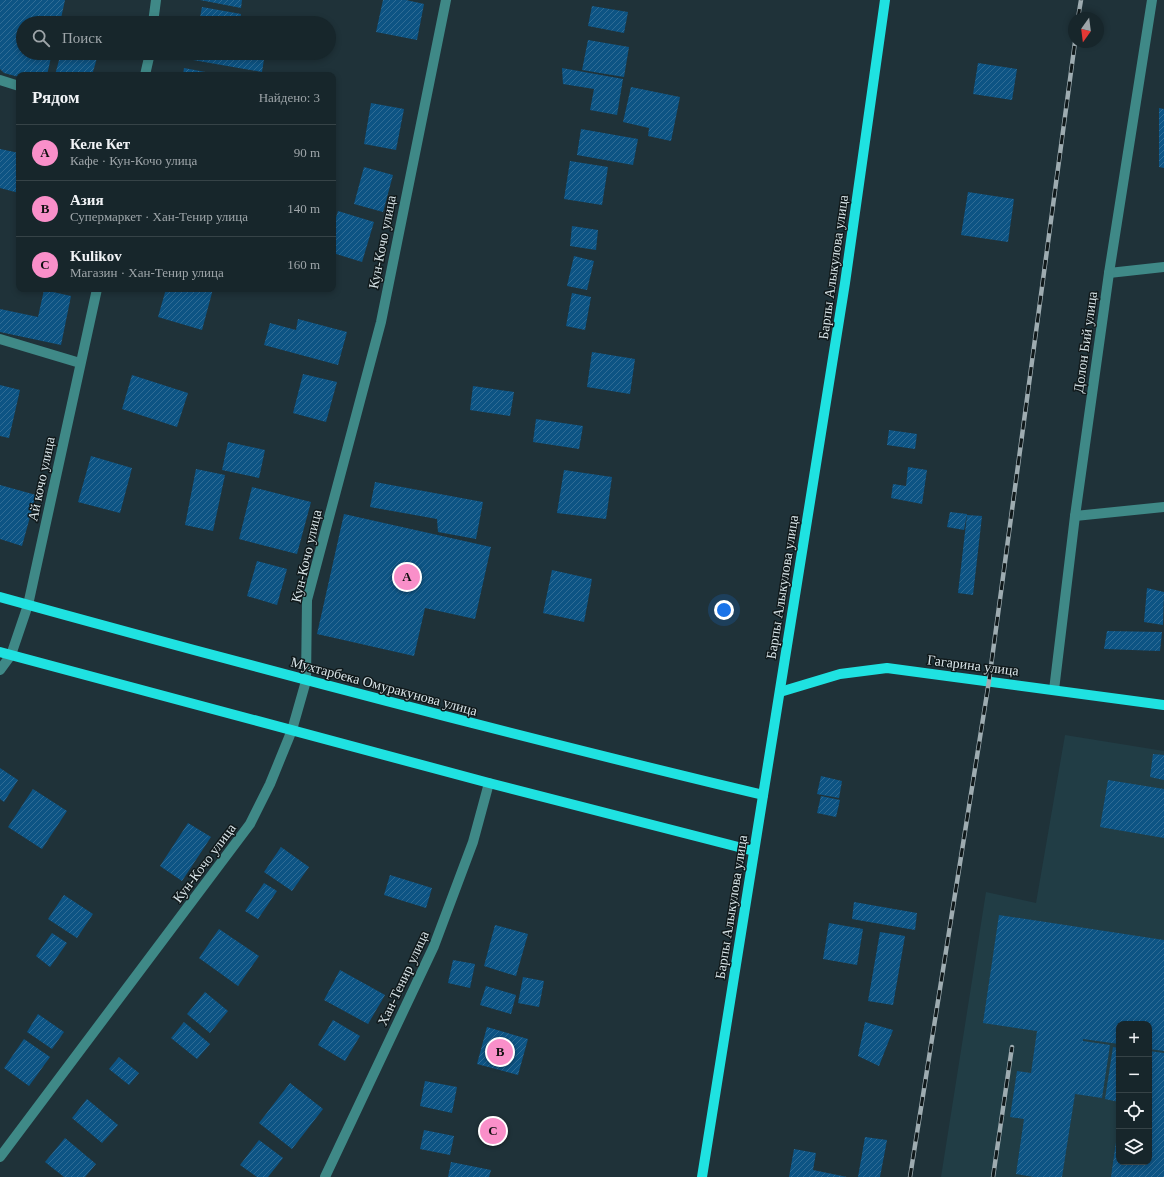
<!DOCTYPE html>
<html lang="ru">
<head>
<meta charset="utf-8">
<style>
  :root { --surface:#17262b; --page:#243237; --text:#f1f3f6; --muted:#9ea5a9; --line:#364347; --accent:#f98fc9 }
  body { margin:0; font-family:Georgia,serif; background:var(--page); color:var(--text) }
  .controls { position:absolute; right:12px; bottom:12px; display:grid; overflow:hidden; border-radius:8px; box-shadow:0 2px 6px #0003 }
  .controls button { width:36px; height:36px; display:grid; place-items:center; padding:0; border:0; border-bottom:1px solid var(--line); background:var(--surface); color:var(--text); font:20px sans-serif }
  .compass { position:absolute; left:1068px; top:12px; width:36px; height:36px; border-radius:50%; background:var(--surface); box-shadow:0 2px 6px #0003; rotate:194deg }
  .you { position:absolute; left:724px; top:610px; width:14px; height:14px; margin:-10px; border:3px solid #fff; border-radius:50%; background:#1a73e8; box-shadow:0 0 0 6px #1a73e833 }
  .badge { display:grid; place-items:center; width:26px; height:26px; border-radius:50%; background:var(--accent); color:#111; font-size:13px; font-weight:700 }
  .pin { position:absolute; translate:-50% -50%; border:2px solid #fff; box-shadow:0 1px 4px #0006 }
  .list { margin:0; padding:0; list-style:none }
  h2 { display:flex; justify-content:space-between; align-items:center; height:52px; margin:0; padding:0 16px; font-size:17px }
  h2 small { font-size:13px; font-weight:400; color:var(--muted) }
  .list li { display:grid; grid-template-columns:26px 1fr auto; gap:12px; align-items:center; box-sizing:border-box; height:56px; padding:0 16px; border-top:1px solid var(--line) }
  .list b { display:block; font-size:15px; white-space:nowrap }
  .list p { margin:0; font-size:13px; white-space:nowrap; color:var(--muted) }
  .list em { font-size:13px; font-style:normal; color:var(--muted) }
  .icon { flex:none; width:22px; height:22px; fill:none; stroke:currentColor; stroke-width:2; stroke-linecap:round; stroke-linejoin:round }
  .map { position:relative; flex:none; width:1164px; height:1177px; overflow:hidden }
  .search { position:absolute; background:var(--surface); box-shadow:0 2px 6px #0003; left:16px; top:16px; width:320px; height:44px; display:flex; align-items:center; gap:10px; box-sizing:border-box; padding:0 14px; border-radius:22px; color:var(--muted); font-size:15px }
  .panel { position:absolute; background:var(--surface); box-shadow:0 2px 6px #0003; left:16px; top:72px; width:320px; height:220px; border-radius:8px }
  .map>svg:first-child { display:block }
  .built { fill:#213d45; fill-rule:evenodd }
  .building { fill:url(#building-hatch) }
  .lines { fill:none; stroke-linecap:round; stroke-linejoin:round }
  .minor { stroke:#3f8987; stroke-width:10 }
  .major { stroke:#1fe2e1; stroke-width:10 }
  .rail-casing { stroke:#9eacb1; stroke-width:4.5 }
  .rail { stroke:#10191b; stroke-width:3; stroke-dasharray:9; stroke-linecap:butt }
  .labels { text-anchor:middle; stroke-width:3; stroke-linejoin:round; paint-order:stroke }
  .street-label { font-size:14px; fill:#d8e4e8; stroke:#10191b }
</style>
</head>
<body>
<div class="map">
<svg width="1164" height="1177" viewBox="0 0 1164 1177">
  <defs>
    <pattern id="building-hatch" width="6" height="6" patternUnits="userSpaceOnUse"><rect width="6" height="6" fill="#0d5484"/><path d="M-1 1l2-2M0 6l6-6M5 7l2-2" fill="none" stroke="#306c95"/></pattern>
  </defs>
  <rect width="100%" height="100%" fill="#1f3239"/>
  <path class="built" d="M 1065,735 L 1164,751 L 1164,1177 L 941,1177 L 986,892 L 1036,903 ZM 1119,1024 L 1149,1024 L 1149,1162 L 1119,1162 Z"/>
  <g class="building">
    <polygon points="0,0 65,0 60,23 23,23 23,53 52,53 47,75 19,75 19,77 4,73 0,69"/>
    <polygon points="200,0 242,0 241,8"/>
    <polygon points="383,0 406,0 424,4 417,40 376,32"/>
    <polygon points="592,6 628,12 624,33 588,26"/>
    <polygon points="202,7 241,14 240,23 199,23"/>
    <polygon points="588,40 629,47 624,77 582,70"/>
    <polygon points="61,53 80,53 97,58 92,75 55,75"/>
    <polygon points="194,53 265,53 262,72 193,60"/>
    <polygon points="978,63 1017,69 1012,100 973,94"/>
    <polygon points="184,68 216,74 216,75 183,75"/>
    <polygon points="562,68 623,79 617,115 590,110 594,89 563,84"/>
    <polygon points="631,87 680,97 671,141 648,136 649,128 623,122"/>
    <polygon points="371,103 404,109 396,150 364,144"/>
    <polygon points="1159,108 1164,109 1164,168 1159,167"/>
    <polygon points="581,129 638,139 633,165 577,155"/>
    <polygon points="0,149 19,153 19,193 0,188"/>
    <polygon points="570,161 608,167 602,205 564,199"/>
    <polygon points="364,167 393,175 383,212 354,204"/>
    <polygon points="968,192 1014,199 1008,242 961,235"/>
    <polygon points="338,211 374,222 362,262 333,253 333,227"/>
    <polygon points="572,226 598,230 596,250 570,246"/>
    <polygon points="574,256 594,261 587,290 567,286"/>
    <polygon points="166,289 213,289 202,330 158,317"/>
    <polygon points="44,290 71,296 61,345 0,332 0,309 38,317"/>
    <polygon points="572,293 591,297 585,330 566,326"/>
    <polygon points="298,319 347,332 338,365 264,345 270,323 296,330"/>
    <polygon points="592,352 635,359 630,394 587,387"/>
    <polygon points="303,374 337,382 326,422 293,413"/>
    <polygon points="132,375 188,393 177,427 122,409"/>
    <polygon points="0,385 20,390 9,438 0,436"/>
    <polygon points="473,386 514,392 510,416 470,410"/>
    <polygon points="536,419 583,426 579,449 533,442"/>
    <polygon points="889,430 917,434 915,449 887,445"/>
    <polygon points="228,442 265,450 259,478 222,470"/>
    <polygon points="91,456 132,468 120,513 78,502"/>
    <polygon points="908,467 927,470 922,504 891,498 893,484 906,486"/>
    <polygon points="196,469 225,475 213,531 185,525"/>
    <polygon points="564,470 612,477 606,519 557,513"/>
    <polygon points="375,482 483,502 476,539 438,532 437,519 370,507"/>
    <polygon points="0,485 36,495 22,546 0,539"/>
    <polygon points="252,487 311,502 297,554 239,539"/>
    <polygon points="950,512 967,514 964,530 947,527"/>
    <polygon points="344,514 491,547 475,619 425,608 414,656 317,634"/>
    <polygon points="967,515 982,516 973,595 958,593"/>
    <polygon points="257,561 287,569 277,605 247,596"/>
    <polygon points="552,570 592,579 584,622 543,613"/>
    <polygon points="1147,588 1164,592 1163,625 1144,622"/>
    <polygon points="1107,631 1162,632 1160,651 1104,649"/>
    <polygon points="1153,754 1164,755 1164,780 1150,777"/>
    <polygon points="0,768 18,780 4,802 0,799"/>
    <polygon points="821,776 842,781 839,798 817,794"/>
    <polygon points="1108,780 1164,789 1164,838 1100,827"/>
    <polygon points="33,789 67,811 42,849 8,827"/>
    <polygon points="821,796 840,800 836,817 817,813"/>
    <polygon points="188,823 211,837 182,881 160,866"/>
    <polygon points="281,847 309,867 292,891 264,872"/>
    <polygon points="390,875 432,888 426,908 384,895"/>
    <polygon points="264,883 277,891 258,919 245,911"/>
    <polygon points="64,895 93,914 77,938 48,919"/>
    <polygon points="854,902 917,913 915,930 852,919"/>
    <polygon points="999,915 1164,940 1164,1051 1149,1049 1149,1024 1119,1024 1119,1044 1083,1039 1083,1041 1110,1045 1102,1098 1075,1094 1062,1177 1034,1177 1016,1174 1024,1119 1010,1117 1017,1071 1031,1073 1037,1031 983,1023"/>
    <polygon points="829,923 863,929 857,965 823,959"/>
    <polygon points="495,925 528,934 516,976 484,966"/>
    <polygon points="219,929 259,956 238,986 199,958"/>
    <polygon points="880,932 905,936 893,1005 868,1001"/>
    <polygon points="52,933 67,943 50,967 36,956"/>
    <polygon points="453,960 475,964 470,988 448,983"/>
    <polygon points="340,970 385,995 368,1024 324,1000"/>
    <polygon points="523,977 544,981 539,1007 518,1003"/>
    <polygon points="486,986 516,995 511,1014 480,1005"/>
    <polygon points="205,992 228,1011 210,1033 187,1014"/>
    <polygon points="38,1014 64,1032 52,1049 27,1032"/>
    <polygon points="333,1020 360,1036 345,1061 318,1045"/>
    <polygon points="184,1022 210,1044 197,1059 171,1038"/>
    <polygon points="865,1022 893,1030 879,1066 858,1056"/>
    <polygon points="487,1027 528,1039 518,1075 477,1064"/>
    <polygon points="24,1039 50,1057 29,1086 4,1068"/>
    <polygon points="1113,1047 1119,1048 1119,1102 1105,1099"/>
    <polygon points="1149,1051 1164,1053 1164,1177 1111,1177 1118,1128 1119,1162 1149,1162"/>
    <polygon points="119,1057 139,1073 129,1085 109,1069"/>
    <polygon points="425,1081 457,1087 452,1113 420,1106"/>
    <polygon points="290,1083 323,1109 292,1149 259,1123"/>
    <polygon points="87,1099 118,1125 102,1143 72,1118"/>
    <polygon points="424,1130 454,1136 450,1155 420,1149"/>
    <polygon points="865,1137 887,1140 880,1177 858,1177"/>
    <polygon points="65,1138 96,1164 85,1177 64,1177 45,1162"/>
    <polygon points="259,1140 283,1158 268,1177 257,1177 240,1165"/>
    <polygon points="794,1149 816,1153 813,1170 847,1177 789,1177"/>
    <polygon points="451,1162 491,1170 489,1177 448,1177"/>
  </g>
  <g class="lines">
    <g class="minor">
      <polyline points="153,23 156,0"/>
      <polyline points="145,75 150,53"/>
      <polyline points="0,80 19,86"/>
      <polyline points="1109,273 1164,267"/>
      <polyline points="0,339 80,363"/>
      <polyline points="1075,516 1164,507"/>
      <polyline points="0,670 11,655 28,605 97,289"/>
      <polyline points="1054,690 1075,516 1109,273 1152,0"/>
      <polyline points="0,1157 250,824 270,784 292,730 306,681 307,600 381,322 446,0"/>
      <polyline points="325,1177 434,946 473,842 489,783"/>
    </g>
    <g class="major">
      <path d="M 0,597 C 253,667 507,734 763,795"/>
      <polyline points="0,652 489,783 754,851"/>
      <polyline points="780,692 840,674 887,668 1164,705"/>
      <polyline points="702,1177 845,283 885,0"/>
    </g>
    <g class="rail-casing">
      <g id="rail">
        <polyline points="1078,18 1081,0"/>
        <polyline points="910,1177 989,681 1075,42"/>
        <polyline points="993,1177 1012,1047"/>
      </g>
    </g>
    <use href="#rail" class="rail"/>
  </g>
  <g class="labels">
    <g class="street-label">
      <text transform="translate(382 242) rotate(-79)" y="5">Кун-Кочо улица</text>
      <text transform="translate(833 267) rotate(-82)" y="5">Барпы Алыкулова улица</text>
      <text transform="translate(1085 342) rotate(-82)" y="5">Долон Бий улица</text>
      <text transform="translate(41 479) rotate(-78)" y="5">Ай кочо улица</text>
      <text transform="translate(306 556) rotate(-77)" y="5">Кун-Кочо улица</text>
      <text transform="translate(782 587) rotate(-81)" y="5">Барпы Алыкулова улица</text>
      <text transform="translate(973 665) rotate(7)" y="5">Гагарина улица</text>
      <text transform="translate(384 686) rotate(15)" y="5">Мухтарбека Омуракунова улица</text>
      <text transform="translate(204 863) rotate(-53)" y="5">Кун-Кочо улица</text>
      <text transform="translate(731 907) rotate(-81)" y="5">Барпы Алыкулова улица</text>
      <text transform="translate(403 978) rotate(-65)" y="5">Хан-Тенир улица</text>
    </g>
  </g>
</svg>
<div class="controls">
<button>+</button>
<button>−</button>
<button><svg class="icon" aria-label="locate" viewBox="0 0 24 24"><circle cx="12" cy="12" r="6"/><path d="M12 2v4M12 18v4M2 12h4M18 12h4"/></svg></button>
<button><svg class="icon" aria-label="layers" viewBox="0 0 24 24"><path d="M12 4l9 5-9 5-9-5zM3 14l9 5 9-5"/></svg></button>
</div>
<svg class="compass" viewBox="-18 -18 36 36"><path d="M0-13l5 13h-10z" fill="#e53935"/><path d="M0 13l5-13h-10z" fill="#9ea5a9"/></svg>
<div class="you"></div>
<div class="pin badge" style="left:407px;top:577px">A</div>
<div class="pin badge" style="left:500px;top:1052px">B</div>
<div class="pin badge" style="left:493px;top:1131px">C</div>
<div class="search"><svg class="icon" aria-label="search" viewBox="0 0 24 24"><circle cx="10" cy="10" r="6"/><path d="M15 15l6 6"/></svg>Поиск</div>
<section class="panel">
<h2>Рядом<small>Найдено: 3</small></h2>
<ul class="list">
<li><span class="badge">A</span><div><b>Келе Кет</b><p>Кафе · Кун-Кочо улица</p></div><em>90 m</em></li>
<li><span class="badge">B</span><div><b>Азия</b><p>Супермаркет · Хан-Тенир улица</p></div><em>140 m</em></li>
<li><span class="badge">C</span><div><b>Kulikov</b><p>Магазин · Хан-Тенир улица</p></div><em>160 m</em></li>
</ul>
</section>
</div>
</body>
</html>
